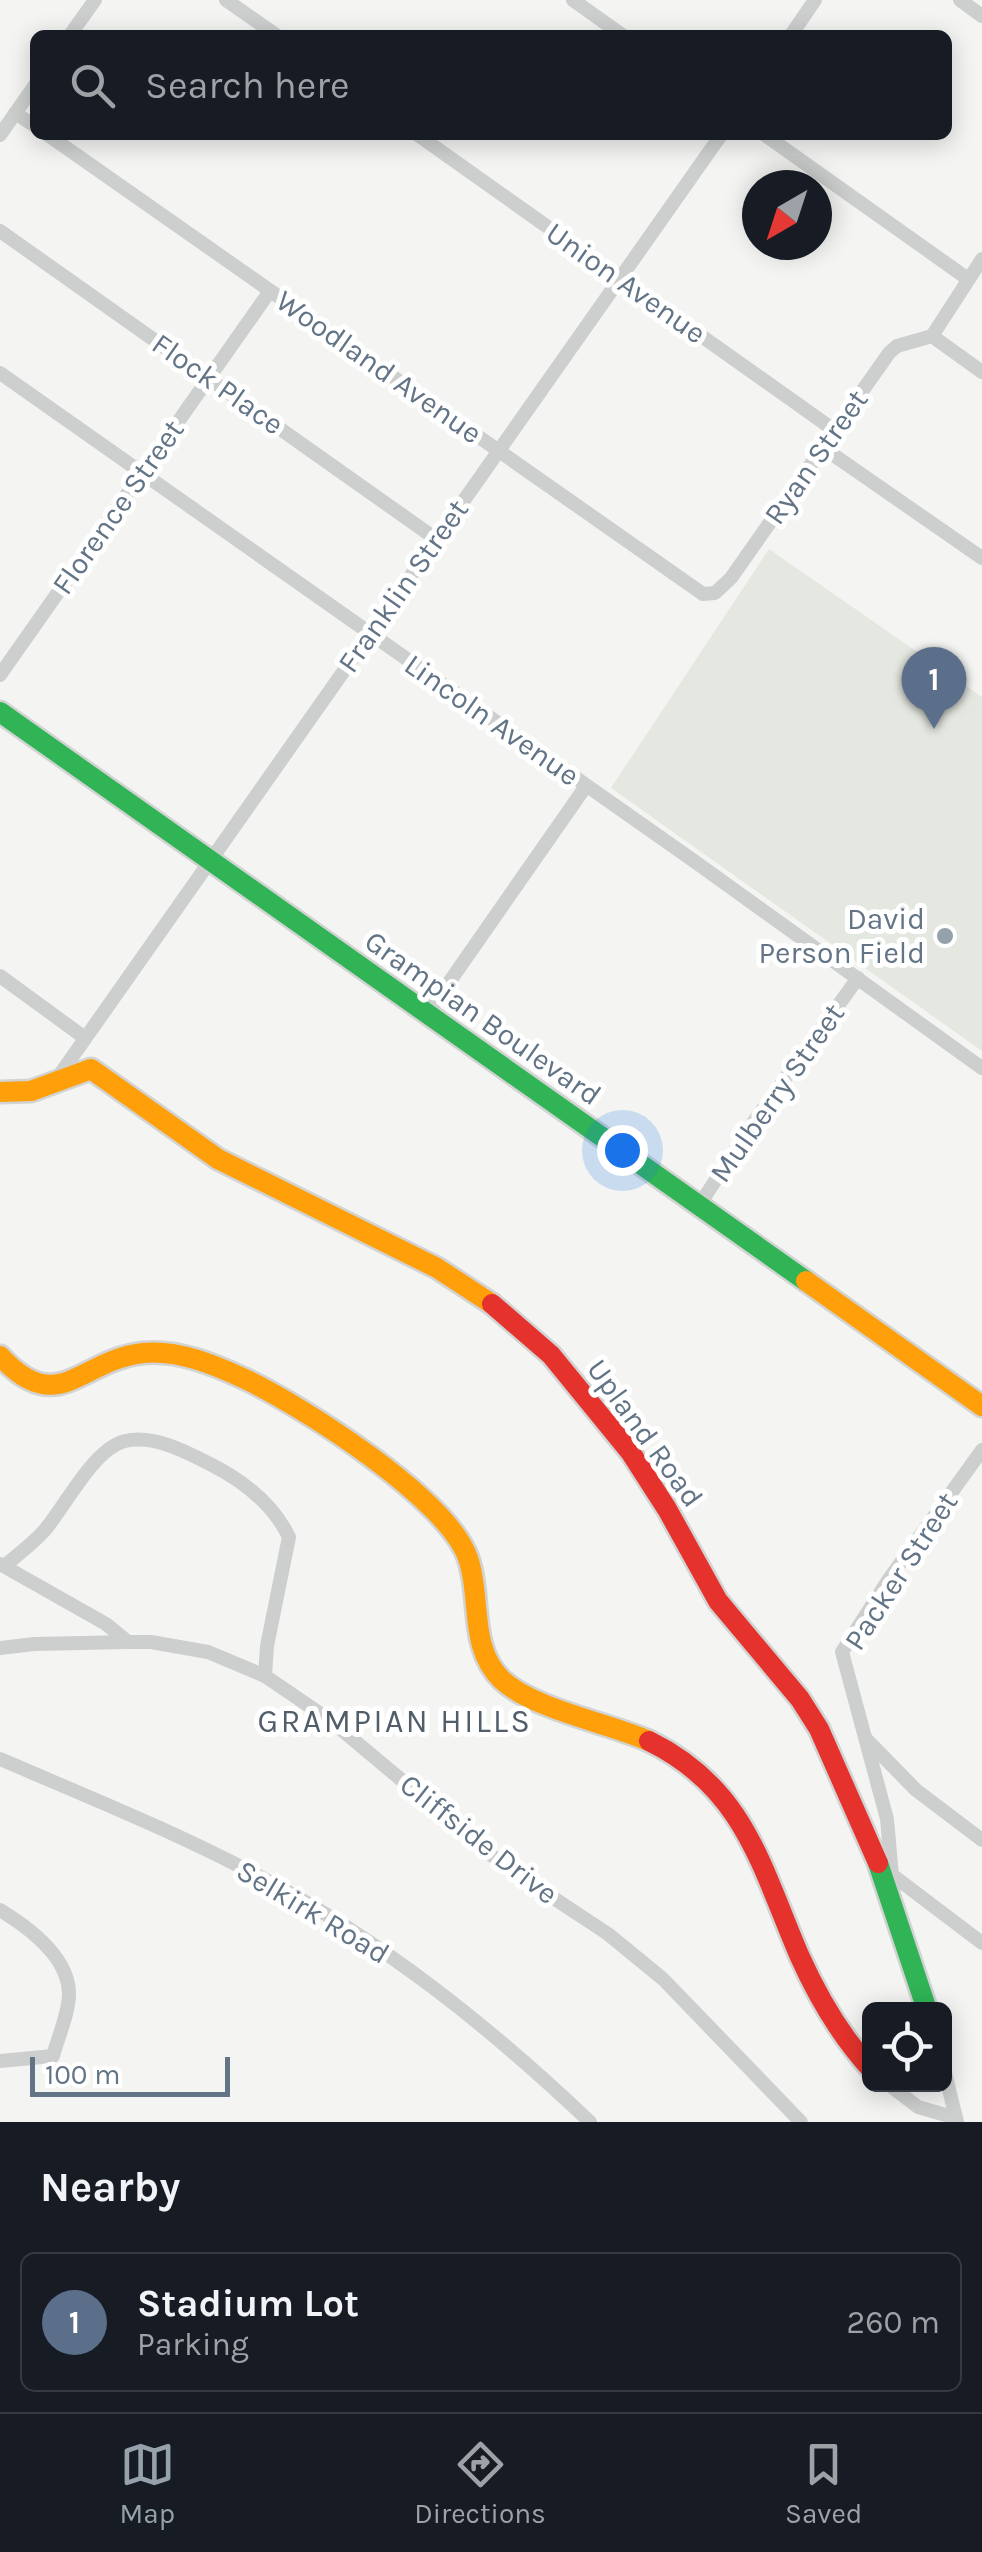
<!DOCTYPE html>
<html lang="en">
<head>
<meta charset="utf-8">
<style>
  :root { --surface:#171b24; --page:#20242c; --text:#f1f3f6; --muted:#9ea1a6; --line:#363941; --accent:#95a1ab }
  body { margin:0; font-family:Karla,sans-serif; background:var(--page); color:var(--text) }
  .controls { position:absolute; right:30px; bottom:30px; display:grid; overflow:hidden; border-radius:15px; box-shadow:0 5px 25px #0003 }
  .controls button { width:90px; height:90px; display:grid; place-items:center; padding:0; border:0; border-bottom:2px solid var(--line); background:var(--surface); color:var(--text); font:50px sans-serif }
  .compass { position:absolute; left:742px; top:170px; width:90px; height:90px; border-radius:50%; background:var(--surface); box-shadow:0 5px 25px #0003; rotate:219deg }
  .scale { position:absolute; left:30px; bottom:25px; width:200px; box-sizing:border-box; padding-left:10px; border:5px solid #627485; border-top:0; font-size:28px; line-height:35px; white-space:nowrap; color:#627485; -webkit-text-stroke:8px #fff; paint-order:stroke }
  .you { position:absolute; left:622px; top:1150px; width:35px; height:35px; margin:-25px; border:8px solid #fff; border-radius:50%; background:#1a73e8; box-shadow:0 0 0 15px #1a73e833 }
  .badge { display:grid; place-items:center; width:65px; height:65px; border-radius:50%; background:var(--accent); color:#fff; font-size:32px; font-weight:700 }
  .pin { position:absolute; translate:-50% -82px; filter:drop-shadow(0 2px 5px #0008) }
  .pin::after { content:''; position:absolute; top:52px; width:35px; height:30px; background:inherit; clip-path:polygon(0 0,100% 0,50% 100%) }
  .list { margin:0; padding:0; list-style:none }
  h2 { display:flex; justify-content:space-between; align-items:center; height:130px; margin:0; padding:0 40px; font-size:42px }
  h2 small { font-size:32px; font-weight:400; color:var(--muted) }
  .list li { display:grid; grid-template-columns:65px 1fr auto; gap:30px; align-items:center; box-sizing:border-box; height:140px; margin:0 20px 20px; padding:0 20px; border:2px solid var(--line); border-radius:15px }
  .list b { display:block; font-size:38px; white-space:nowrap }
  .list p { margin:0; font-size:32px; white-space:nowrap; color:var(--muted) }
  .list em { font-size:32px; font-style:normal; color:var(--muted) }
  .icon { flex:none; width:55px; height:55px; fill:none; stroke:currentColor; stroke-width:2; stroke-linecap:round; stroke-linejoin:round }
  .map { position:relative; flex:none; width:982px; height:2122px; overflow:hidden }
  .search { position:absolute; background:var(--surface); box-shadow:0 5px 25px #0003; left:30px; right:30px; top:30px; height:110px; display:flex; align-items:center; gap:25px; box-sizing:border-box; padding:0 35px; border-radius:15px; color:var(--muted); font-size:38px }
  .sheet { height:290px; background:var(--surface) }
  nav { display:flex; justify-content:space-around; align-items:center; box-sizing:border-box; height:140px; border-top:2px solid var(--line); background:var(--surface); font-size:28px; color:var(--muted) }
  nav a { display:grid; justify-items:center; gap:5px }
  nav .on { color:var(--accent) }
  .map>svg:first-child { display:block }
  .green { fill:#e4e8e0 }
  .lines { fill:none; stroke-linecap:round; stroke-linejoin:round }
  .fast-casing { stroke:#d2d3d3; stroke-width:25 }
  .slow-casing { stroke:#d2d3d3; stroke-width:25 }
  .jam-casing { stroke:#d2d3d3; stroke-width:25 }
  .street { stroke:#cdcfcf; stroke-width:14 }
  .fast { stroke:#30b455; stroke-width:20 }
  .slow { stroke:#ff9f0a; stroke-width:20 }
  .jam { stroke:#e5322d; stroke-width:20 }
  .poi-dot { fill:#95a1ab; stroke:#fff; stroke-width:4 }
  .labels { text-anchor:middle; stroke-width:10; stroke-linejoin:round; paint-order:stroke }
  .street-label { font-size:30px; fill:#627485; stroke:#fff }
  .poi-label { font-size:30px; fill:#627485; stroke:#fff; text-anchor:end }
  .neighbourhood-label { font-size:32px; letter-spacing:2.5px; fill:#515d69; stroke:#fff }
</style>
</head>
<body>
<div class="map">
<svg width="982" height="2122" viewBox="0 0 982 2122">
  <rect width="100%" height="100%" fill="#f4f5f2"/>
  <polygon class="green" points="769,549 982,697 982,1051 611,788"/>
  <g class="lines">
    <g class="fast-casing">
      <g id="fast">
        <polyline points="0,712 806,1281"/>
        <polyline points="878,1863 927,2010"/>
      </g>
    </g>
    <g class="slow-casing">
      <g id="slow">
        <polyline points="0,1092 31,1091 91,1069 218,1159 437,1268 492,1304"/>
        <polyline points="806,1281 982,1406"/>
        <path d="M 0,1356 C 58,1419 80,1360 143,1353 C 177,1349 215,1365 245,1379 C 302,1406 447,1498 468,1558 C 482,1598 468,1647 502,1680 C 533,1709 608,1723 649,1741"/>
      </g>
    </g>
    <g class="jam-casing">
      <g id="jam">
        <polyline points="492,1304 551,1355 631,1453 667,1509 718,1601 800,1699 819,1729 878,1863"/>
        <path d="M 649,1741 C 745,1788 761,1867 800,1957 C 818,1997 840,2035 870,2068"/>
      </g>
    </g>
    <g class="street">
      <polyline points="226,0 276,35"/>
      <polyline points="573,0 622,35"/>
      <polyline points="960,0 982,16"/>
      <polyline points="70,35 95,0"/>
      <polyline points="791,35 815,0"/>
      <polyline points="15,113 35,126"/>
      <polyline points="0,135 35,85"/>
      <polyline points="48,135 703,594 715,593 731,578 889,353 897,346 932,336"/>
      <polyline points="418,135 834,430"/>
      <polyline points="765,135 968,279"/>
      <polyline points="0,231 436,539"/>
      <polyline points="932,336 982,259"/>
      <polyline points="932,336 982,372"/>
      <polyline points="0,373 694,861 982,1068"/>
      <polyline points="822,447 982,558"/>
      <polyline points="0,675 270,291"/>
      <polyline points="0,976 85,1038"/>
      <polyline points="427,1014 586,786"/>
      <polyline points="56,1080 721,135"/>
      <polyline points="698,1207 755,1120 858,978"/>
      <polyline points="0,1564 106,1624 128,1642 151,1642 208,1652 265,1676"/>
      <path d="M 4,1566 C 18,1555 32,1544 44,1531 C 65,1507 93,1449 125,1441 C 153,1434 187,1452 212,1465 C 243,1481 273,1504 289,1537 L 267,1646 L 265,1676 L 331,1721 L 502,1864 L 608,1934 L 663,1979 L 801,2122"/>
      <polyline points="0,1648 34,1644 128,1642"/>
      <polyline points="866,1739 916,1790 982,1840"/>
      <path d="M 0,1759 C 88,1797 178,1833 262,1878 C 384,1942 491,2028 590,2122"/>
      <polyline points="887,1871 982,1943"/>
      <polyline points="892,1876 887,1819 842,1652 889,1579 982,1450"/>
      <path d="M 0,1910 C 28,1927 69,1957 69,1994 C 69,2013 58,2037 53,2056 L 0,2061"/>
      <polyline points="944,2069 957,2122"/>
      <polyline points="888,2084 918,2107 956,2118"/>
    </g>
    <use href="#fast" class="fast"/>
    <use href="#slow" class="slow"/>
    <use href="#jam" class="jam"/>
  </g>
  <circle class="poi-dot" cx="945" cy="936" r="10"/>
  <g class="labels">
    <g class="street-label">
      <text transform="translate(626 283) rotate(35)" y="10">Union Avenue</text>
      <text transform="translate(379 367) rotate(35)" y="10">Woodland Avenue</text>
      <text transform="translate(218 384) rotate(35)" y="10">Flock Place</text>
      <text transform="translate(816 457) rotate(-55)" y="10">Ryan Street</text>
      <text transform="translate(118 507) rotate(-55)" y="10">Florence Street</text>
      <text transform="translate(403 586) rotate(-55)" y="10">Franklin Street</text>
      <text transform="translate(492 720) rotate(35)" y="10">Lincoln Avenue</text>
      <text transform="translate(483 1018) rotate(35)" y="10">Grampian Boulevard</text>
      <text transform="translate(777 1093) rotate(-55)" y="10">Mulberry Street</text>
      <text transform="translate(645 1433) rotate(54)" y="10">Upland Road</text>
      <text transform="translate(901 1571) rotate(-57)" y="10">Packer Street</text>
      <text transform="translate(479 1839) rotate(38)" y="10">Cliffside Drive</text>
      <text transform="translate(313 1912) rotate(31)" y="10">Selkirk Road</text>
    </g>
    <g class="poi-label">
      <text x="925" y="929">David<tspan x="925" dy="34">Person Field</tspan></text>
    </g>
    <g class="neighbourhood-label">
      <text x="395" y="1732">GRAMPIAN HILLS</text>
    </g>
  </g>
</svg>
<div class="controls">
<button><svg class="icon" aria-label="locate" viewBox="0 0 24 24"><circle cx="12" cy="12" r="6"/><path d="M12 2v4M12 18v4M2 12h4M18 12h4"/></svg></button>
</div>
<svg class="compass" viewBox="-18 -18 36 36"><path d="M0-13l5 13h-10z" fill="#e53935"/><path d="M0 13l5-13h-10z" fill="#9ea1a6"/></svg>
<div class="scale">100 m</div>
<div class="you"></div>
<div class="pin badge" style="left:934px;top:729px;background:#5c6f8a">1</div>
<div class="search"><svg class="icon" aria-label="search" viewBox="0 0 24 24"><circle cx="10" cy="10" r="6"/><path d="M15 15l6 6"/></svg>Search here</div>
</div>
<section class="sheet">
<h2>Nearby<small></small></h2>
<ul class="list">
<li><span class="badge" style="background:#5c6f8a">1</span><div><b>Stadium Lot</b><p>Parking</p></div><em>260 m</em></li>
</ul>
</section>
<nav>
<a class="on"><svg class="icon" aria-label="map" viewBox="0 0 24 24"><path d="M3 6l6-2 6 2 6-2v14l-6 2-6-2-6 2zM9 4v14M15 6v14"/></svg>Map</a>
<a><svg class="icon" aria-label="directions" viewBox="0 0 24 24"><path d="M12 3l9 9-9 9-9-9zM9 14v-3h6M13 9l2 2-2 2"/></svg>Directions</a>
<a><svg class="icon" aria-label="saved" viewBox="0 0 24 24"><path d="M7 4h10v16l-5-4-5 4z"/></svg>Saved</a>
</nav>
</body>
</html>
